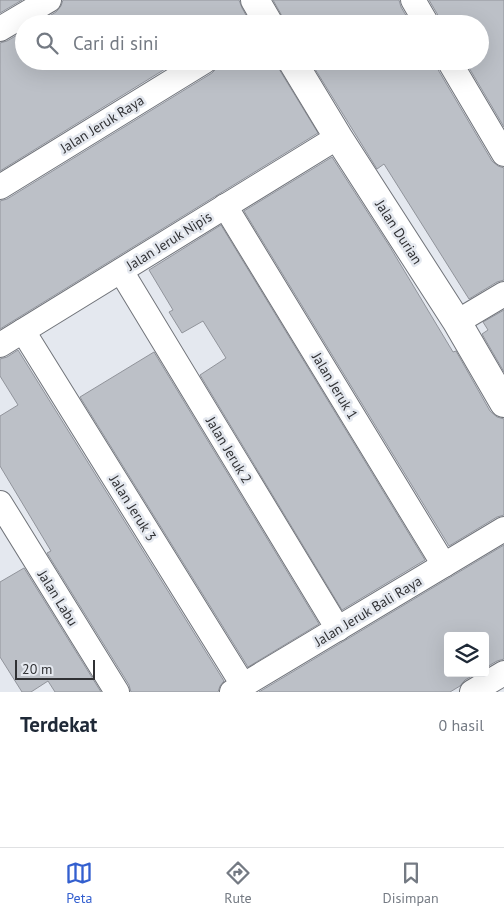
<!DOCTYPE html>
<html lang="id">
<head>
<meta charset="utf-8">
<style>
  :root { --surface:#fff; --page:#f2f2f3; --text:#1f2937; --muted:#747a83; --line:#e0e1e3; --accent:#335fcf }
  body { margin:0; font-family:"PT Sans",sans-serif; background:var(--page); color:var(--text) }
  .controls { position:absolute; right:15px; bottom:15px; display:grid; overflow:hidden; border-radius:5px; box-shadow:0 5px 20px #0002 }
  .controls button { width:45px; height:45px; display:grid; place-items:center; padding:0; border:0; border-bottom:1px solid var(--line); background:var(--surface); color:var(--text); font:25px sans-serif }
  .scale { position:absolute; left:15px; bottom:12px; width:80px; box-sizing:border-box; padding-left:5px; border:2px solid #303134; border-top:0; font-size:14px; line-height:18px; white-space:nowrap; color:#303134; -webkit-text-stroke:4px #e4e8ef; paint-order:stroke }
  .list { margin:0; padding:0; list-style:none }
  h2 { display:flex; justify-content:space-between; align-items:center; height:65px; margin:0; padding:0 20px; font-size:21px }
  h2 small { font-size:16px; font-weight:400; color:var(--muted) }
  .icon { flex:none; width:28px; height:28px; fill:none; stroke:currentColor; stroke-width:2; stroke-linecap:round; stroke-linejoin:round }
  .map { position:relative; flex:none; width:504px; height:692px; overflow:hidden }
  .search { position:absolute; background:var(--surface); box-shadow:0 5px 20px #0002; left:15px; right:15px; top:15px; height:55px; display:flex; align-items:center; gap:12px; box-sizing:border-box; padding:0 18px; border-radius:28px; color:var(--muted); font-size:19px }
  .sheet { height:155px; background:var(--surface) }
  nav { display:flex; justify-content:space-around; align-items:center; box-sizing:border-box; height:70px; border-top:1px solid var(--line); background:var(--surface); font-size:14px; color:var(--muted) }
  nav a { display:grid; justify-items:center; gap:2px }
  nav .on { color:var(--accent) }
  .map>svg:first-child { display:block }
  .building { fill:#bcc0c7; stroke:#91949b }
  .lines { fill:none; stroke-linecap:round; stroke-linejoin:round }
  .minor-casing { stroke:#71747a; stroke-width:26 }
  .tertiary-casing { stroke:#71747a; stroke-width:30 }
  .minor { stroke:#fff; stroke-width:24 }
  .tertiary { stroke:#fff; stroke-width:28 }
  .labels { text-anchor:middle; stroke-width:5; stroke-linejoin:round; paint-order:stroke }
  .street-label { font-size:14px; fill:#303134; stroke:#e4e8ef }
</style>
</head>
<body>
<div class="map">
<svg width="504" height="692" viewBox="0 0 504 692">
  <rect width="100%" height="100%" fill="#e4e8ef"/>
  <g class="building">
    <polygon points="0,0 22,0 0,13"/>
    <polygon points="63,0 239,0 242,8 251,24 36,24 56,12 61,6"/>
    <polygon points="273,0 399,0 401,7 411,24 285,24 282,16"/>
    <polygon points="429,0 504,0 504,127 465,61 480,61 480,24 441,24 439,17"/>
    <polygon points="24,31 24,61 178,61 0,171 0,43 7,41"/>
    <polygon points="219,61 276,61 279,69 318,133 0,329 0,201 7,199 212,73 217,68"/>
    <polygon points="310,61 435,61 437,68 492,161 498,166 504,168 504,280 497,282 469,299 384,164 377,169"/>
    <polygon points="332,157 390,247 453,352 456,351 490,411 497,417 504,419 504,515 497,517 449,546 244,211"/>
    <polygon points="221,225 425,560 342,610 200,375 226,358 203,321 182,333 169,312 173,310 149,270"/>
    <polygon points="504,310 504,372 482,334 488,330 483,322"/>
    <polygon points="18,350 224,681 220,686 218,692 131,692 129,685 47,553 51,551 0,466 0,416 18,405 0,376 0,359 7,357"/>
    <polygon points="154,352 319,624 248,667 80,397"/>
    <polygon points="504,545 504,659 497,661 485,668 485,636 448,636 448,673 477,673 465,680 460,686 450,692 259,692"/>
    <polygon points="24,568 101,692 55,692 48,681 31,692 22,692 0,657 0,582"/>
  </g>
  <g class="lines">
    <g class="minor-casing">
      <g id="minor">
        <polyline points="413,0 427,24"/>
        <polyline points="0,29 49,0"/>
        <polyline points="449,61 504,154"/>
        <polyline points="0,187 205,61"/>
        <polyline points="225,206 444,565"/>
        <polyline points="121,271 338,629"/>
        <polyline points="457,322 504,294"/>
        <polyline points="23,331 243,685"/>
        <polyline points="0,345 338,137"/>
        <polyline points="0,503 117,692"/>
        <polyline points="232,692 504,529"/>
        <polyline points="472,692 504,673"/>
      </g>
    </g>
    <g class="tertiary-casing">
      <g id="tertiary">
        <polyline points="255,0 269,24"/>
        <polyline points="292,61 338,137 457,322 504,403"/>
      </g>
    </g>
    <use href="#minor" class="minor"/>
    <use href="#tertiary" class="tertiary"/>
  </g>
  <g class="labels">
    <g class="street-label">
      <text transform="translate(102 124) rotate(-32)" y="5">Jalan Jeruk Raya</text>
      <text transform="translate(399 232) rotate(57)" y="5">Jalan Durian</text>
      <text transform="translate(169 241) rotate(-32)" y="5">Jalan Jeruk Nipis</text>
      <text transform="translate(335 386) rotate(59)" y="5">Jalan Jeruk 1</text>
      <text transform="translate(229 450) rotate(59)" y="5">Jalan Jeruk 2</text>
      <text transform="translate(133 508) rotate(58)" y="5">Jalan Jeruk 3</text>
      <text transform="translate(58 598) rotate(58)" y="5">Jalan Labu</text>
      <text transform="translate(368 611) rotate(-31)" y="5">Jalan Jeruk Bali Raya</text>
    </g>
  </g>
</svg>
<div class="controls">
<button><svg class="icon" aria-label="layers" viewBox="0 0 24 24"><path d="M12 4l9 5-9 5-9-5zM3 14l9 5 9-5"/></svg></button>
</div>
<div class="scale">20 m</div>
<div class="search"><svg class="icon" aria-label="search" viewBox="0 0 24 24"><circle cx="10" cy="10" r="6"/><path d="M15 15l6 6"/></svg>Cari di sini</div>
</div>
<section class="sheet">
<h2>Terdekat<small>0 hasil</small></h2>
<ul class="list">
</ul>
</section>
<nav>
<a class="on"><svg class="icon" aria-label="map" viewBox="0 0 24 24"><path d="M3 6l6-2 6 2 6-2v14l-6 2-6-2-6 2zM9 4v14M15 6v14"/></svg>Peta</a>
<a><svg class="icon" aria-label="directions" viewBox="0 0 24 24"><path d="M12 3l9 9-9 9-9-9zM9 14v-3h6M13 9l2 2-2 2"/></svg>Rute</a>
<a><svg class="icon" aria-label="saved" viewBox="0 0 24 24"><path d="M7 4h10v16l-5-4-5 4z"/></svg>Disimpan</a>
</nav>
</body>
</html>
